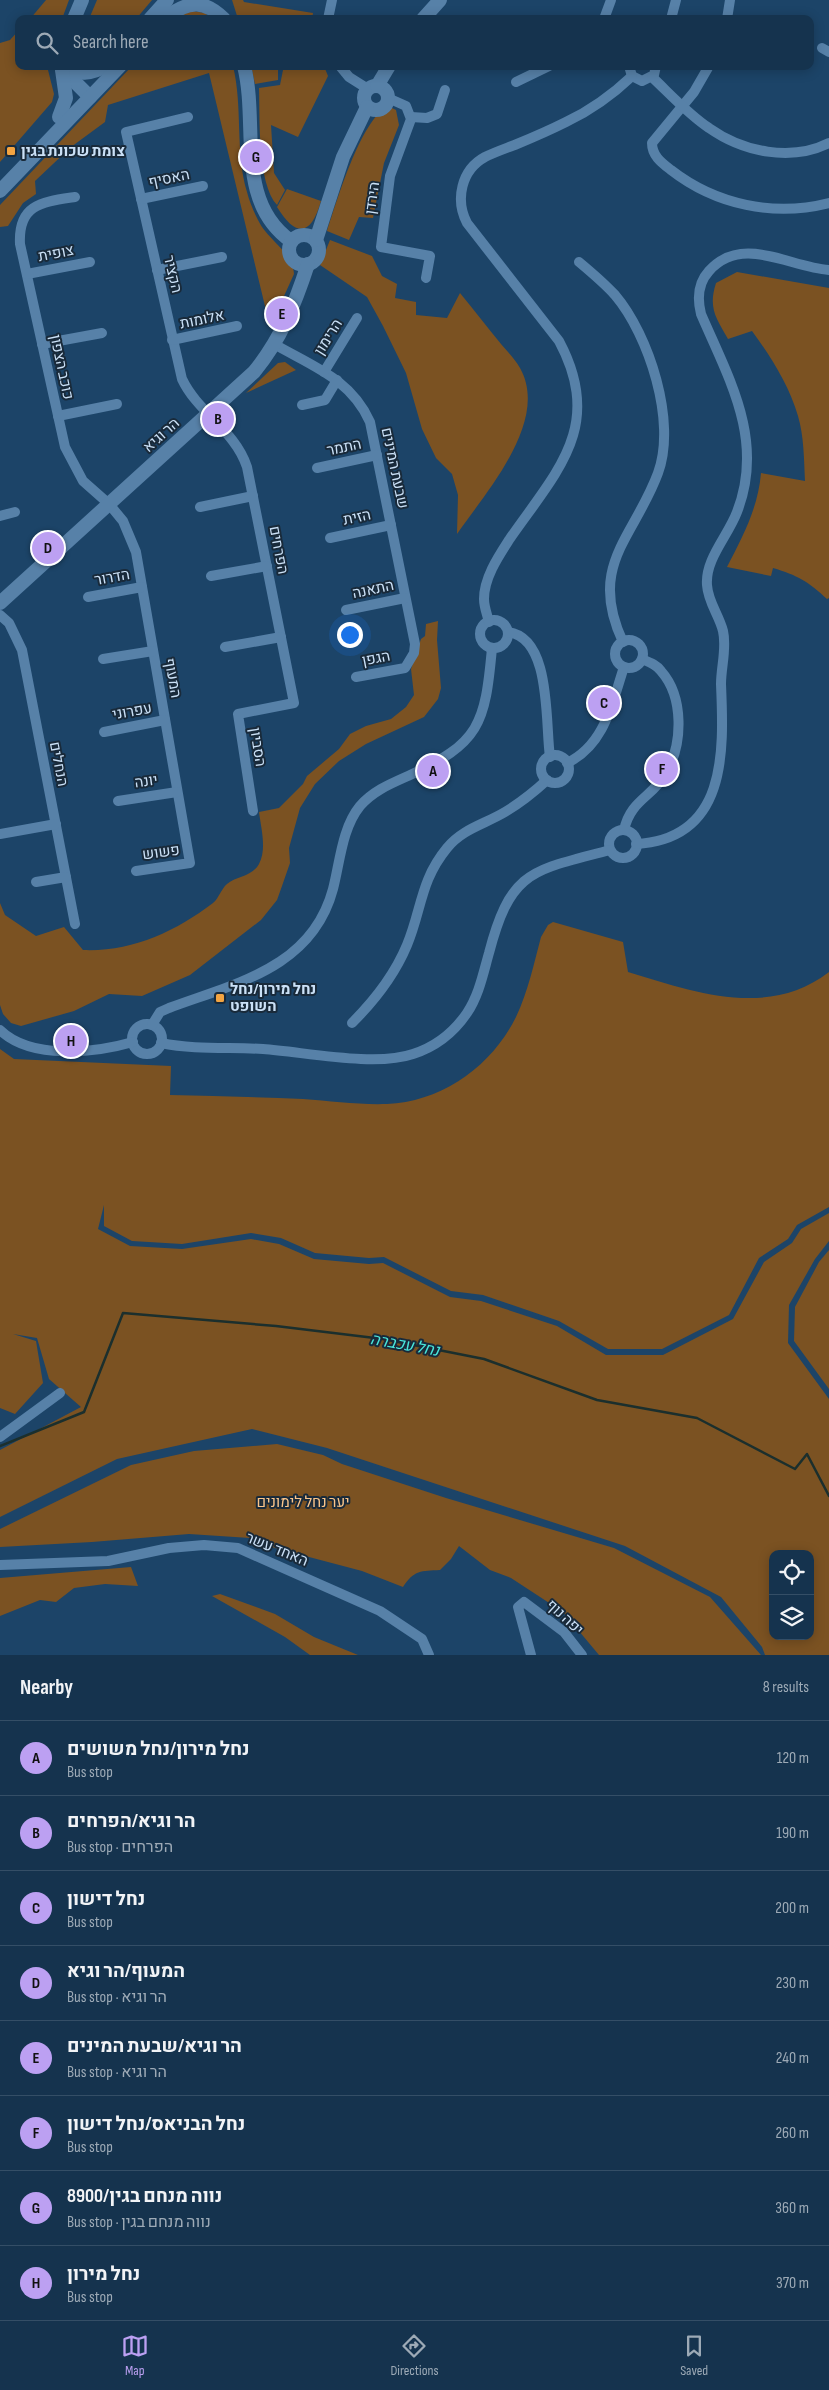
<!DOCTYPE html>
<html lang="en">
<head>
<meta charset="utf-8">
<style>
  :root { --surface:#15334e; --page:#223f58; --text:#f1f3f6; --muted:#9daab6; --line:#344e66; --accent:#bca0f2 }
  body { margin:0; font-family:"Sofia Sans Condensed",Heebo,sans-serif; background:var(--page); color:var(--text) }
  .controls { position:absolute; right:15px; bottom:15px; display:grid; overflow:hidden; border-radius:10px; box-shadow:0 2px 12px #0003 }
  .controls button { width:45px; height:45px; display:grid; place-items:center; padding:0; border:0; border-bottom:1px solid var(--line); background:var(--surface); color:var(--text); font:25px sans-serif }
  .you { position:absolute; left:349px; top:634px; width:18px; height:18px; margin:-12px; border:4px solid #fff; border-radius:50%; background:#1a73e8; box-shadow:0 0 0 8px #1a73e833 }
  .badge { display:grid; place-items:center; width:32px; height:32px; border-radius:50%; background:var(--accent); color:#111; font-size:16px; font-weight:700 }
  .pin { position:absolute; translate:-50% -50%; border:2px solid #fff; box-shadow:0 1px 5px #0006 }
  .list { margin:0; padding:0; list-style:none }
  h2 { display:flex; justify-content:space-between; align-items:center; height:65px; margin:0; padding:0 20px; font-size:21px }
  h2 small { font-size:16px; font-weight:400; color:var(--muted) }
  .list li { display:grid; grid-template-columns:32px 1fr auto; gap:15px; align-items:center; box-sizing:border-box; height:75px; padding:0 20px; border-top:1px solid var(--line) }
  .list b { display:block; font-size:19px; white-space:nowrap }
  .list p { margin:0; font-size:16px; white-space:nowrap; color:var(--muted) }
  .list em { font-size:16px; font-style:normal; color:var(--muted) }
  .icon { flex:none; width:28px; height:28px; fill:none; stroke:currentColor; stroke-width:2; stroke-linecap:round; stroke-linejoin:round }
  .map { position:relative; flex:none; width:829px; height:1655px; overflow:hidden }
  .search { position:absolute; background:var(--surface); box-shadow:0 2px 12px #0003; left:15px; right:15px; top:15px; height:55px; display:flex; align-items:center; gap:12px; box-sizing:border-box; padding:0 18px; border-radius:10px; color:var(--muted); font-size:19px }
  .sheet { height:665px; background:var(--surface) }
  nav { display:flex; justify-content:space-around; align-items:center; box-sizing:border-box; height:70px; border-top:1px solid var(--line); background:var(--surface); font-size:14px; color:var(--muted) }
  nav a { display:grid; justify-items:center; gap:2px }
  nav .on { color:var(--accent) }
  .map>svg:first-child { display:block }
  .green { fill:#7b5222; fill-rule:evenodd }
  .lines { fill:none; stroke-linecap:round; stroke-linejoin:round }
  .stream { stroke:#1b2f2d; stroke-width:2.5 }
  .street { stroke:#5781a8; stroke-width:10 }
  .secondary { stroke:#5781a8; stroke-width:14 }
  .poi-dot { fill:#f3a442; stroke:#192a3a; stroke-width:2 }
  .labels { text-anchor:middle; stroke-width:4; stroke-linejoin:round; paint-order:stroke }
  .poi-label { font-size:15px; font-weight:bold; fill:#cbe1f7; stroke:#192a3a; text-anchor:start }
  .street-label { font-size:15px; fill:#cbe1f7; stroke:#192a3a }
  .park-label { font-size:15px; fill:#fbc58a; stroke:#192a3a }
  .water-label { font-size:16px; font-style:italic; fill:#49e6db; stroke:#192a3a }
</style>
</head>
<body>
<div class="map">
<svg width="829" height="1655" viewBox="0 0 829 1655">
  <rect width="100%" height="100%" fill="#1c4468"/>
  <g class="green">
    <polygon points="46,0 69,0 62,19 30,19"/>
    <polygon points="97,0 152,0 136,19 89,19"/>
    <polygon points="232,0 243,0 244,2 313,13 312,19 238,19"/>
    <polygon points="192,11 205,13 211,19 177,19 181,15"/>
    <polygon points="19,30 19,66 47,66 54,94 52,102 0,162 0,43 10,40"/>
    <path d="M 132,66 L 233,66 C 243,107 235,152 247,192 C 250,204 256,217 262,227 C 273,243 293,254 294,274 L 270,327 L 209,73 L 108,105 L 105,122 L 71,147 L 35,181 L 36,194 L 23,203 L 8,226 L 0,227 L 0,205 Z"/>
    <polygon points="251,66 278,66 278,80 255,84"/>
    <path d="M 301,66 L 324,66 L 328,76 L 298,137 L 271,125 L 274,173 L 285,190 L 277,205 C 257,183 260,118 259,88 L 280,85 L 283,70 Z"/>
    <path d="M 388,106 L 396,110 L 399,125 L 384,163 L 373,218 L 359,217 L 349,240 L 327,231 C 337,201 360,121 388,106 Z"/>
    <path d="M 287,189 L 321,201 C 311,236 296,238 277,207 Z"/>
    <path d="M 330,240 L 372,256 L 382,276 L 397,284 L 395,298 L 416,302 L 416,315 L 447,318 L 460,293 C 474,310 487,327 501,344 C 507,351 515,359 520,368 C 550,421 486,492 457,534 L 458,495 L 452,474 L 436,458 L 422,429 L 406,373 L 383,326 L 367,297 L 320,265 Z"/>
    <path d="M 737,272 L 829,288 L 829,598 L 827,599 C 809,582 797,575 773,568 L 771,576 L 727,567 C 743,536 758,508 761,473 L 805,481 C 804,460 804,436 798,416 C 789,385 771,357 752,331 L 728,339 C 716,318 708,308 716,283 Z"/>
    <polygon points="285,362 296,370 246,393 278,363"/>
    <path d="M 438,621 L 437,640 L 441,688 L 438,699 L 424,717 L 366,744 L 339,761 L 315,784 L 300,808 L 289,848 L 290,863 L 282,886 L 277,900 L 261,920 L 190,975 L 142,996 L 109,994 L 74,1011 L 21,1026 L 11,1023 L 3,1014 L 0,1005 L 0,903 L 5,915 L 36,936 L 64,927 L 83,950 C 131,952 175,932 213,903 C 219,898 221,889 227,884 C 236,876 252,877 259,864 C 267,849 261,828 259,812 L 279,808 L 303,784 L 307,776 L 339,749 L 350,734 L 366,726 L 391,719 L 406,707 L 414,695 L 411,669 L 421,639 L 425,636 L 426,624 Z"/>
    <path d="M 553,922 L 623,942 L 628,972 C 694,992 768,1019 829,972 L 829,1207 L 797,1225 L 788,1239 L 759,1258 L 729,1315 L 662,1349 L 608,1349 L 559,1321 L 483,1295 L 451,1291 L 384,1257 L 369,1258 L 315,1253 L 281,1238 L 251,1233 L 182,1244 L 132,1241 L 104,1226 L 104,1205 L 98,1229 L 130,1246 L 182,1249 L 251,1239 L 279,1244 L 314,1259 L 369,1264 L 383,1263 L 450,1297 L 481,1301 L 557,1326 L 606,1355 L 663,1355 L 733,1319 L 764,1262 L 792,1243 L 801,1229 L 829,1213 L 829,1241 L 815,1259 L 789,1305 L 788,1343 L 829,1399 L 829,1655 L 765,1655 L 762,1647 L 721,1597 L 625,1546 L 327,1448 L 252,1429 L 117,1459 L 0,1517 L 0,1450 L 81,1407 L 49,1379 L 37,1338 L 13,1334 L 36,1341 L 43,1383 L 15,1414 L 0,1408 L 0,1049 L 14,1059 L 171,1066 L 170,1095 C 215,1096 259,1097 303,1099 C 331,1101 359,1105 387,1104 C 442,1102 492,1066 516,1017 C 528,992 534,963 541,937 L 548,925 ZM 773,1554 L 810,1554 L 810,1636 L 773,1636 Z"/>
    <polygon points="829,1250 829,1389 794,1341 795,1307 819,1262"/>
    <path d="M 277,1444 L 323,1455 L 342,1464 L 446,1498 L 614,1548 L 710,1597 L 761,1655 L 599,1655 L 563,1612 L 511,1578 L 490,1570 L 459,1546 L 451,1559 L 440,1570 C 421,1571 414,1570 403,1587 L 362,1571 L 275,1548 L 250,1538 L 189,1534 L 92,1542 L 0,1547 L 0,1529 L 131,1465 L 194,1451 Z"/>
    <polygon points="131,1567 138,1586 105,1584 74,1588 56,1602 40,1600 0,1616 0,1578"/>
    <polygon points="220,1594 275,1614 314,1637 358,1655 310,1655 285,1637 212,1596"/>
  </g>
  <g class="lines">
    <polyline class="stream" points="0,1446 84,1412 123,1313 276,1326 383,1339 484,1359 597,1400 697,1418 795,1469 807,1454 829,1496"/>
    <g class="street">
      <polyline points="328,19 332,0"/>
      <polyline points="604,19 611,0"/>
      <polyline points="671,19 676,0"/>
      <polyline points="727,19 730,0"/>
      <polyline points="822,48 829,52"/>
      <polyline points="340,66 349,77 368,89"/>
      <polyline points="629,66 632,76 642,81 654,75 656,66"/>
      <path d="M 709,66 L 694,92 L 652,143 C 652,156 662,163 671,170 C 716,205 774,217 829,203"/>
      <path d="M 652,77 C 670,94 688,114 709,128 C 743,152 791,162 829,143"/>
      <polyline points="516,82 549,66"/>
      <polyline points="388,98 406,106 411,119 390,176 381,247 430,256 426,278"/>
      <path d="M 188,117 L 126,132 L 182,379 C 198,413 235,430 247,467 L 294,703 L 238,714 L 253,811"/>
      <polyline points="411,117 427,118 437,114 445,90"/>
      <path d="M 75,197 C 42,202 18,204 20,244 L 65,447 L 83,481 L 109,504 L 123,521 L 136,552 L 190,863 L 136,871"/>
      <polyline points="141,199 203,186"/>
      <path d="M 579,262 C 591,272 604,283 615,295 C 649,335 677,422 658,473 C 634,538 587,565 623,642"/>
      <polyline points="157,270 222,257"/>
      <polyline points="27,274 90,262"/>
      <polyline points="172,340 237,326"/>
      <polyline points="42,344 102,333"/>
      <path d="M 274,344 C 312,366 351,379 370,422 L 415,644 L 414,653 L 405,668 L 356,677"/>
      <polyline points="324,372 357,318"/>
      <polyline points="302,405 325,400 337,380"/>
      <polyline points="58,416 117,404"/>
      <polyline points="317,468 377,455"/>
      <polyline points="200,507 253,496"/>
      <polyline points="0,516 15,512"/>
      <polyline points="330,538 391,525"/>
      <polyline points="211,576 267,566"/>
      <polyline points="88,597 142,587"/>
      <polyline points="346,610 405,598"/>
      <polyline points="0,615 9,623 22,650 75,924"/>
      <circle cx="494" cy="634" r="14"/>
      <path d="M 489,622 C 487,614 484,607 484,599 C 484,578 498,557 509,540 C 556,472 605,427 559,341 L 467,223 C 455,200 461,170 485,157 C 495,152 507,148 517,144 C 534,137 550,130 566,122 C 591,110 612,95 632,76"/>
      <path d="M 508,632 C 552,638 545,723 550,757"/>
      <circle cx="629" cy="654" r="14"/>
      <polyline points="225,647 281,637"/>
      <polyline points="103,659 153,651"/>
      <polyline points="104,732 165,720"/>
      <circle cx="555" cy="769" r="14"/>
      <path d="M 567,763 C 605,745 612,703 624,667"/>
      <polyline points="118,801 177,792"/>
      <circle cx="623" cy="844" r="14"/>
      <path d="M 624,830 C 631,799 652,798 666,773 C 683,744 684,697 661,671 C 657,665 649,662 642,659"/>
      <polyline points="0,834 56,824"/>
      <path d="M 636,844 C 727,839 724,753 721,684 C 721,667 727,648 723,631 C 719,615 708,602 707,585 C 705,559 728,536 737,512 C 765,440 729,379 701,314 C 697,298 698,283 709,271 C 742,234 789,267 829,270"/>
      <polyline points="36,882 66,877"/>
      <path d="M 352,1023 C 374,1001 395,974 407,945 C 422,909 420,881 447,848 C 462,829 485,824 505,812 C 520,803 534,792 547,780"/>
      <circle cx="147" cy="1039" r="15"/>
      <path d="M 152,1025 L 160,1012 L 169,1008 C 236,983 312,968 333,889 C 340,862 342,828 360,806 C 373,791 390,784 408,776 C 480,743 485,725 492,648"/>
      <path d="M 0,1030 C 31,1060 95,1053 133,1042"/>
      <path d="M 161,1043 C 195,1050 229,1047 263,1049 C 305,1052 375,1067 413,1054 C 435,1047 454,1032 467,1013 C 479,995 483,974 489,953 C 511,869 532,871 610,850"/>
      <polyline points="0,1437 60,1393"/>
      <polyline points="0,1565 108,1561 169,1548 204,1545 238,1548 380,1611 422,1639 429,1655"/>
      <polyline points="531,1655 518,1607 524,1602 564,1632 582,1655"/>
    </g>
    <g class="secondary">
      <path d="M 167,17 C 189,0 205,0 224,19"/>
      <polyline points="74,19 82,0"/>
      <polyline points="150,19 167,0"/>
      <polyline points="423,19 440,0"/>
      <path d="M 65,66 C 76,76 93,74 105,66"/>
      <path d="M 244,66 C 259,124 234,201 291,241"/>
      <polyline points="62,69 90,97"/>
      <circle cx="376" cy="98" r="12"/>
      <polyline points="377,86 389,66"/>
      <polyline points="59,117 66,98 62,70"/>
      <polyline points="0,191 120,66"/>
      <circle cx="304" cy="250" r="15"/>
      <polyline points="316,240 343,157 367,107"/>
      <path d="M 0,603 L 254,372 C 281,339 295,304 308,264"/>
    </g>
  </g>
  <g class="poi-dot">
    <rect x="6" y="146" width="10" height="10" rx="2.5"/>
    <rect x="215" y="993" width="10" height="10" rx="2.5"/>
  </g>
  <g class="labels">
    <g class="poi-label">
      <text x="21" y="156">צומת שכונת בגין</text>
      <text x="230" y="994">נחל מירון/נחל<tspan x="230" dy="17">השופט</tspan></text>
    </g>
    <g class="street-label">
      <text transform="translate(169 178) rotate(-12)" y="5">האסיף</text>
      <text transform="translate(372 198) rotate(-82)" y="5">הירדן</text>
      <text transform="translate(56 253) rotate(-11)" y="5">צופית</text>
      <text transform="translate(173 274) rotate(77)" y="5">הקציר</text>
      <text transform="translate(202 319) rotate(-12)" y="5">אלומות</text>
      <text transform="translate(328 337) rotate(-58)" y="5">הרימון</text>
      <text transform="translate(62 367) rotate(78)" y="5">כוכב הצפון</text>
      <text transform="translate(161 435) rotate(-42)" y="5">הר וגיא</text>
      <text transform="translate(344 447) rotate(-12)" y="5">התמר</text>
      <text transform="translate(395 468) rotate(78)" y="5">שבעת המינים</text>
      <text transform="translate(357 517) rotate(-12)" y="5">הזית</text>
      <text transform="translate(279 550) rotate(79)" y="5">הפרחים</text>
      <text transform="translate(112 577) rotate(-10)" y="5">הדרור</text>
      <text transform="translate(373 589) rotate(-12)" y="5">התאנה</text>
      <text transform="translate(376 658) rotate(-11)" y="5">הגפן</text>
      <text transform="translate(173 678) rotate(80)" y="5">המעוף</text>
      <text transform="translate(132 711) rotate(-10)" y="5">עפרוני</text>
      <text transform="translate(258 747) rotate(81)" y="5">הסביון</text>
      <text transform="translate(59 764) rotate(79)" y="5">הנחלים</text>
      <text transform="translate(146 781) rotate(-8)" y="5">יונה</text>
      <text transform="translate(161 852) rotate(-8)" y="5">פשוש</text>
      <text transform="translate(277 1549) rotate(22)" y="5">האחד עשר</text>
      <text transform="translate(565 1617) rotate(43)" y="5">יפה נוף</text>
    </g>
    <g class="park-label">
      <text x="303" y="1507">יער נחל לימונים</text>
    </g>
    <g class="water-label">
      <text transform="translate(405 1344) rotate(10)" y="6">נחל עכברה</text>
    </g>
  </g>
</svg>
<div class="controls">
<button><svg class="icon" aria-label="locate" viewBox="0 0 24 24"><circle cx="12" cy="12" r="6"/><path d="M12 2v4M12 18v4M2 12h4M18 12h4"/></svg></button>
<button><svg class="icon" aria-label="layers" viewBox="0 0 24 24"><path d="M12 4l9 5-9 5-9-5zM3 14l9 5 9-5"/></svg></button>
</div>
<div class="you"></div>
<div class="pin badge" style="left:433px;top:771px">A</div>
<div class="pin badge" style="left:218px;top:419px">B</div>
<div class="pin badge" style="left:604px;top:703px">C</div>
<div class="pin badge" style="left:48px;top:548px">D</div>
<div class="pin badge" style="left:282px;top:314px">E</div>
<div class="pin badge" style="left:662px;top:769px">F</div>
<div class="pin badge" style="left:256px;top:157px">G</div>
<div class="pin badge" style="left:71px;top:1041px">H</div>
<div class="search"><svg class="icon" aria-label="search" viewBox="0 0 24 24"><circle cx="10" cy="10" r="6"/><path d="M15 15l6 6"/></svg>Search here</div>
</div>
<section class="sheet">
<h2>Nearby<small>8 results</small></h2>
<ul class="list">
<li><span class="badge">A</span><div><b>נחל מירון/נחל משושים</b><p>Bus stop</p></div><em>120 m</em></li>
<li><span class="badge">B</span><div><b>הר וגיא/הפרחים</b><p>Bus stop · הפרחים</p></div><em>190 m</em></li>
<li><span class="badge">C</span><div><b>נחל דישון</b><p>Bus stop</p></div><em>200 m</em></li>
<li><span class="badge">D</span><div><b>המעוף/הר וגיא</b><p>Bus stop · הר וגיא</p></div><em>230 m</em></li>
<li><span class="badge">E</span><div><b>הר וגיא/שבעת המינים</b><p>Bus stop · הר וגיא</p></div><em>240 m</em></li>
<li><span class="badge">F</span><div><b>נחל הבניאס/נחל דישון</b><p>Bus stop</p></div><em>260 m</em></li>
<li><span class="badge">G</span><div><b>נווה מנחם בגין/8900</b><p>Bus stop · נווה מנחם בגין</p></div><em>360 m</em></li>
<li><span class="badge">H</span><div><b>נחל מירון</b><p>Bus stop</p></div><em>370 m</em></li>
</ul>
</section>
<nav>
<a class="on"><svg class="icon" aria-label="map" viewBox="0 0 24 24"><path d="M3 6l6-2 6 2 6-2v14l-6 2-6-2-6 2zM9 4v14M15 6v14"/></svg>Map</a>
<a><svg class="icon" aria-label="directions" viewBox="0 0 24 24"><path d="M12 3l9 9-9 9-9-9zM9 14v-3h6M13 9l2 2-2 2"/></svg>Directions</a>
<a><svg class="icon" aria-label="saved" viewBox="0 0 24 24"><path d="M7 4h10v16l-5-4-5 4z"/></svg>Saved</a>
</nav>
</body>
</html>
